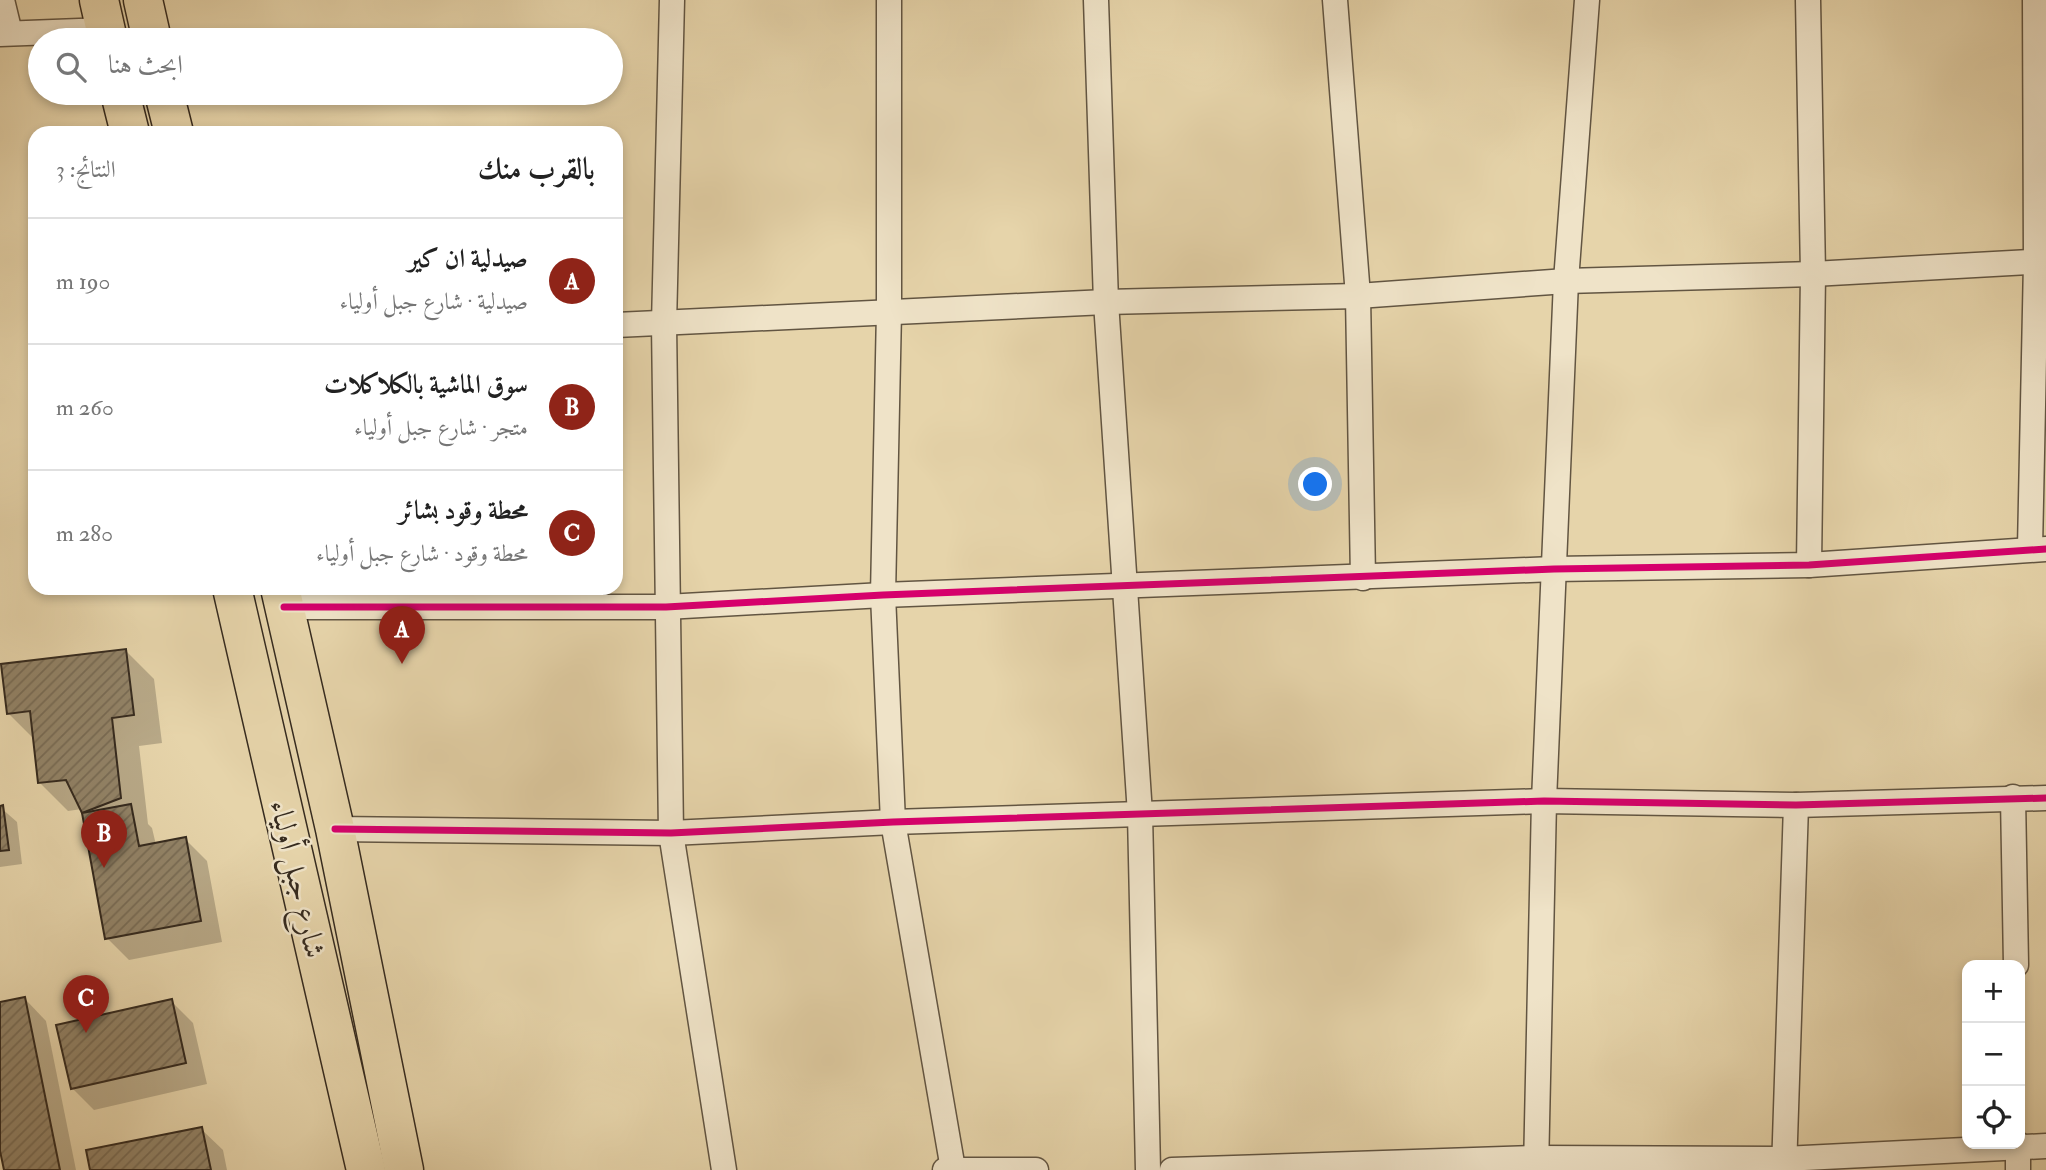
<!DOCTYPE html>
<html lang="ar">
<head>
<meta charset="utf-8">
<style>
  :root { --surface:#fff; --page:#f2f2f2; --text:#222; --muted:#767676; --line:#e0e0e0; --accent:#8f2418 }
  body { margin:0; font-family:"IM FELL Double Pica",Amiri,serif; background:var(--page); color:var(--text); direction:rtl }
  .controls { position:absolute; right:21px; bottom:21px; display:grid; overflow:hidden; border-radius:14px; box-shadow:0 4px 10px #0003 }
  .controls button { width:63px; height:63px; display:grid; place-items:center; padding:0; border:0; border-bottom:2px solid var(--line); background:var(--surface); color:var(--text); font:35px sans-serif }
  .you { position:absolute; left:1316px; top:485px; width:24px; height:24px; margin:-18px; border:5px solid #fff; border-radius:50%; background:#1a73e8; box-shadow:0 0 0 10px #1a73e833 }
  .badge { display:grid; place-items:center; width:46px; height:46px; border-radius:50%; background:var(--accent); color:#fff; font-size:23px; font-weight:700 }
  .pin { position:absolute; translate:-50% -58px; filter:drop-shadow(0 2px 4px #0008) }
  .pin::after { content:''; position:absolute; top:37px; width:24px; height:21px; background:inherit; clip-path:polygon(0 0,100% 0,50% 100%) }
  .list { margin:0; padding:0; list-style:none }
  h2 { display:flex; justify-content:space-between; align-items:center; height:91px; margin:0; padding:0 28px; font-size:30px }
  h2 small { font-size:23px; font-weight:400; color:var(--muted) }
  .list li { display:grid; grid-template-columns:46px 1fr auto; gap:21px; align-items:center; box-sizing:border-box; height:126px; padding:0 28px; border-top:2px solid var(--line) }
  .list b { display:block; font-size:26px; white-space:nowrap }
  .list p { margin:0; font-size:23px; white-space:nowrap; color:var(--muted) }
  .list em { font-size:23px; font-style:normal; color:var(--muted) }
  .icon { flex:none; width:38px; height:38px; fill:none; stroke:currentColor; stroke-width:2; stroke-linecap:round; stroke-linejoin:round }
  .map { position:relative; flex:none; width:2046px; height:1170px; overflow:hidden; direction:ltr }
  .search { position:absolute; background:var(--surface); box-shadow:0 4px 10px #0003; left:28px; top:28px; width:595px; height:77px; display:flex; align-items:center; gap:18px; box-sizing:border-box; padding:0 24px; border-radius:38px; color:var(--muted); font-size:26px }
  .panel { position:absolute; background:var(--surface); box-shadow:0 4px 10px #0003; left:28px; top:126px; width:595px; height:469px; border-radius:21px; direction:rtl }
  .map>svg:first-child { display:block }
  .shadow { fill:#0003 }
  .building { fill:url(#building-hatch); stroke:#362b1f; stroke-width:2 }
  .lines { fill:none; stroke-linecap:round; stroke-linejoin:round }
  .minor-casing { stroke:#625542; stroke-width:27 }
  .primary-casing { stroke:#362b1f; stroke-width:41 }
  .minor { stroke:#efe3c8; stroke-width:24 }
  .primary { stroke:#e6d4aa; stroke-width:38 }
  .cycleway-casing { stroke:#efe3c8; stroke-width:11 }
  .cycleway { stroke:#d6006c; stroke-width:7 }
  .labels { text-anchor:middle; stroke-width:5; stroke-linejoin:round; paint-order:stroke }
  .street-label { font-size:30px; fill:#362b1f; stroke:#efe3c8 }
</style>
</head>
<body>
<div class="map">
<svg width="2046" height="1170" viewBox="0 0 2046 1170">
  <defs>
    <pattern id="building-hatch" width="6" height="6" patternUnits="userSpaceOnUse" patternTransform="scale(1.75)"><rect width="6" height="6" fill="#928367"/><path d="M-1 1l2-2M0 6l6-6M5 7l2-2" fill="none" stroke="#786b54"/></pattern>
  </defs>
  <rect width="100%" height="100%" fill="#e6d4aa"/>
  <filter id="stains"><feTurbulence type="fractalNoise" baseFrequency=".00286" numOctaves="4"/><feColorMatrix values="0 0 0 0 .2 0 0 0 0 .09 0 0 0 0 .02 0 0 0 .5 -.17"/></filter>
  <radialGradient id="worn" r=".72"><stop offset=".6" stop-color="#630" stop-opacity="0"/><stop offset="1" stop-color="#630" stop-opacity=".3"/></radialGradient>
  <g class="shadow">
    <polygon points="126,651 154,679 162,743 139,746 148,824 152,828 156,845 185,839 207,861 222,942 129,960 107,938 82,809 68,811 40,783 35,740 8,713"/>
    <polygon points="0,807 17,822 22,864 0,867"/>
    <polygon points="25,999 46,1021 76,1170 6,1170 0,1142 0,1004"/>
    <polygon points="171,1001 193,1023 207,1084 94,1110 72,1088"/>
    <polygon points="201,1129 223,1150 227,1170 92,1170"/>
  </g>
  <g class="building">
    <polygon points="126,649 134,715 112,718 121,798 82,813 66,780 38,783 30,711 7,714 1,664"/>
    <polygon points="131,804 139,846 186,837 201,921 105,939 82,813"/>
    <polygon points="3,805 9,850 0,851 0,806"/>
    <polygon points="25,997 60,1170 4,1170 0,1151 0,1002"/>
    <polygon points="172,999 186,1063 71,1089 56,1025"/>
    <polygon points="202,1127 211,1170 90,1170 86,1150"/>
  </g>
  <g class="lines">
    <g class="minor-casing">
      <g id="minor">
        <polyline points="2,0 10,33"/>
        <polyline points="672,0 664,324 671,833 724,1170"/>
        <polyline points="889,0 889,311 883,595 893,822 953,1169"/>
        <polyline points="1096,0 1106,302 1140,814 1148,1170"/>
        <polyline points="1335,0 1358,296 1363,578"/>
        <polyline points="1808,0 1813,274 1809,565"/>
        <polyline points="0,34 106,30"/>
        <polyline points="616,325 1106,302 1358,296 1566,281 1813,274 2046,261"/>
        <polyline points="2030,548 2036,262 2035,0"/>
        <polyline points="284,607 666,607 883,595 1554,569 1809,565 2046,549"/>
        <polyline points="2013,797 2016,965"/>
        <polyline points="335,829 671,833 893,822 1544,801 1796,805 2046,798"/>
        <polyline points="2018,1144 2018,1170"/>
        <polyline points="945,1170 1036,1170"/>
        <polyline points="1172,1170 1536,1158 1784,1159 2046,1146"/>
        <polyline points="1536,1170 1544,801 1566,281 1587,0"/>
        <polyline points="1784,1170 1796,805"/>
      </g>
    </g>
    <g class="primary-casing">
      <g id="primary">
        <polyline points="99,0 108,40"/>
        <polyline points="143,0 152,40"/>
        <polyline points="120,93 130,133"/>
        <polyline points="164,93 174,133"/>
        <polyline points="232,588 366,1170"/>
        <polyline points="280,588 335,829 404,1170"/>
      </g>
    </g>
    <use href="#minor" class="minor"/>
    <use href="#primary" class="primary"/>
    <g class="cycleway-casing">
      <g id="cycleway">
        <polyline points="284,607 666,607 883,595 1554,569 1809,565 2046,549"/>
        <polyline points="335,829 671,833 893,822 1544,801 1796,805 2046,798"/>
      </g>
    </g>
    <use href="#cycleway" class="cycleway"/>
  </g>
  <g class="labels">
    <g class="street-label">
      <text transform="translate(298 879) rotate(77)" y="10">شارع جبل أولياء</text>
    </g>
  </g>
  <rect width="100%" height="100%" filter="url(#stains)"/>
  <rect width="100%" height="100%" fill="url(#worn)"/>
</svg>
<div class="controls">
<button>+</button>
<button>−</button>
<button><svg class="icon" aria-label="locate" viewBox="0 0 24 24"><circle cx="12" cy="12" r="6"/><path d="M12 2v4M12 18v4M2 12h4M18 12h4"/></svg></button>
</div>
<div class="you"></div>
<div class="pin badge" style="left:402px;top:664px">A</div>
<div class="pin badge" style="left:104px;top:868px">B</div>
<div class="pin badge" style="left:86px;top:1033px">C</div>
<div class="search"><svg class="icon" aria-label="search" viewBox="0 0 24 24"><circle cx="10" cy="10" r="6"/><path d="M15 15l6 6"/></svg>ابحث هنا</div>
<section class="panel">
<h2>بالقرب منك<small>النتائج: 3</small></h2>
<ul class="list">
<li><span class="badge">A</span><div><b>صيدلية ان كير</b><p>صيدلية · شارع جبل أولياء</p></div><em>190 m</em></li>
<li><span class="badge">B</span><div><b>سوق الماشية بالكلاكلات</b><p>متجر · شارع جبل أولياء</p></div><em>260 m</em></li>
<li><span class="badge">C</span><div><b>محطة وقود بشائر</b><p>محطة وقود · شارع جبل أولياء</p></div><em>280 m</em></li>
</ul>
</section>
</div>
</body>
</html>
